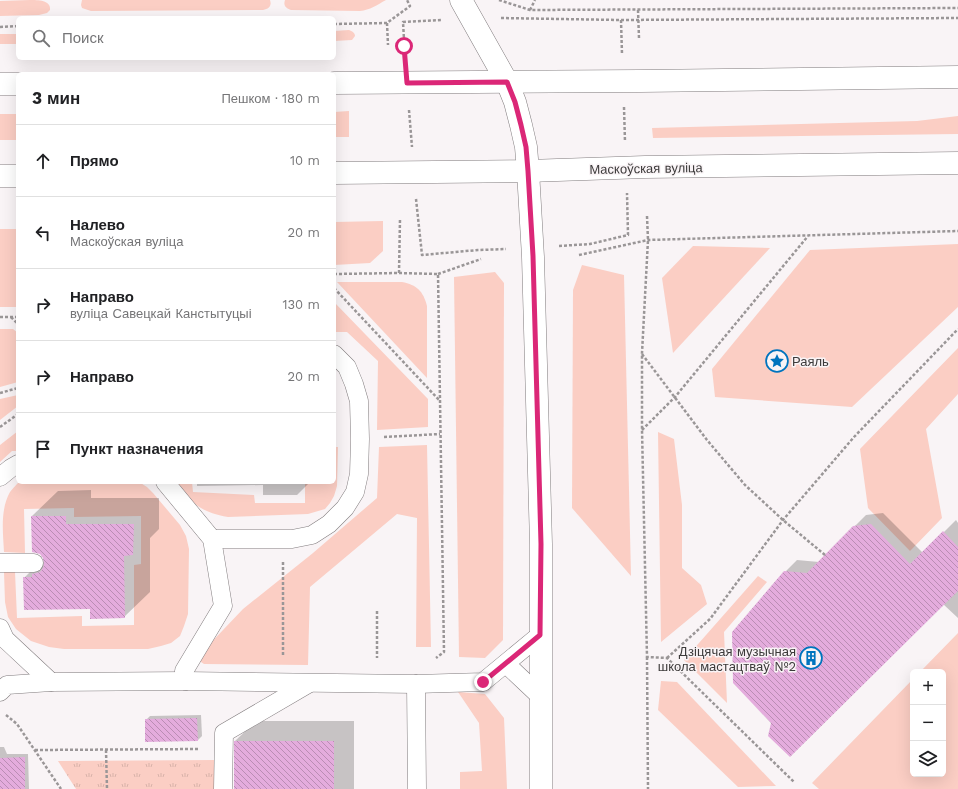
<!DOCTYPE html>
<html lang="ru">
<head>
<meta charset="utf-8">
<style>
  :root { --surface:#fff; --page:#f2f2f2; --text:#202124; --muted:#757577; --line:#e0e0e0 }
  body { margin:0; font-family:"Work Sans",sans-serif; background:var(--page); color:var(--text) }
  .controls { position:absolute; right:12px; bottom:12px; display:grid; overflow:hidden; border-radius:6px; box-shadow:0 4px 16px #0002 }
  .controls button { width:36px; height:36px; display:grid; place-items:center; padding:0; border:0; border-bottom:1px solid var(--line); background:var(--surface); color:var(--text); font:20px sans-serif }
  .stop { position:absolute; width:12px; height:12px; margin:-9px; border:3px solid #db2777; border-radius:50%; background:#fff }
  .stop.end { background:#db2777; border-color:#fff; box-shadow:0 1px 4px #0008 }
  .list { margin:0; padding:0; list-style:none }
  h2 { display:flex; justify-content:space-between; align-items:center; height:52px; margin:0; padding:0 16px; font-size:17px }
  h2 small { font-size:13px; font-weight:400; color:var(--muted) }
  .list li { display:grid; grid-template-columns:26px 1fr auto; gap:12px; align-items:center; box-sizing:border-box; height:72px; padding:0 16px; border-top:1px solid var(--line) }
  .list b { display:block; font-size:15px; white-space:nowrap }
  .list p { margin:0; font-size:13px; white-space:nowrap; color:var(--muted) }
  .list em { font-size:13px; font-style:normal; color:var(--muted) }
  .icon { flex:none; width:22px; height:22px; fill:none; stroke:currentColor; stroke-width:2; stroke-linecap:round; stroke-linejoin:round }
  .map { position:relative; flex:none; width:958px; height:789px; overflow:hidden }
  .search { position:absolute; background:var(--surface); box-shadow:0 4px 16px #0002; left:16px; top:16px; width:320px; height:44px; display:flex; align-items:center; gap:10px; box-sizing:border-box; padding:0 14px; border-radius:6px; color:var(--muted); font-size:15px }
  .panel { position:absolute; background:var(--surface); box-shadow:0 4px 16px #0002; left:16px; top:72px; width:320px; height:412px; border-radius:6px }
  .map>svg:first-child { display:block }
  .grass { fill:#fbcec4 }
  .park { fill:url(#park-tufts) }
  .shadow { fill:#0003 }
  .building { fill:url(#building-back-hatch) }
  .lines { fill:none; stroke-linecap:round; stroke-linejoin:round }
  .service-casing { stroke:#817c7e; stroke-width:19 }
  .minor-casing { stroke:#817c7e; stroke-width:23 }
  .secondary-casing { stroke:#817c7e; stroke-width:23 }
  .primary-casing { stroke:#817c7e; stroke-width:23 }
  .path { stroke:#9a9697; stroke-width:2.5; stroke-dasharray:3 2; stroke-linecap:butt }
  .service { stroke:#fff; stroke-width:18 }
  .minor { stroke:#fff; stroke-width:22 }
  .secondary { stroke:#fff; stroke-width:22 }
  .primary { stroke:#fff; stroke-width:22 }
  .route { stroke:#db2777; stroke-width:5 }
  .labels { text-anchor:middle; stroke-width:3; stroke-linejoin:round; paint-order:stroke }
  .street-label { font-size:13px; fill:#3c3a3a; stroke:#f9f4f6 }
  .poi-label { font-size:13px; fill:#3c3a3a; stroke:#f9f4f6; text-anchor:start }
</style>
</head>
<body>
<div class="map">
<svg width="958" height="789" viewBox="0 0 958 789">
  <defs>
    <pattern id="park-tufts" width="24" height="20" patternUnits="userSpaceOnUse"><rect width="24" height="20" fill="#fbcec4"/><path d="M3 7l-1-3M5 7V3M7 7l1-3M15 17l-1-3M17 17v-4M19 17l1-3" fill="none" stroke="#d8b2a9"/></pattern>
    <pattern id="building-back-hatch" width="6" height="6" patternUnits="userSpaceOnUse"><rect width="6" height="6" fill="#e4acdd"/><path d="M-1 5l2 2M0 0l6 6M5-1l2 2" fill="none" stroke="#ba8db4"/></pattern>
  </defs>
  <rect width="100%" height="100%" fill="#f9f4f6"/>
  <g class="grass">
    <path d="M 30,0 C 38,0 51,0 50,10 L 47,13 L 39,15 L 0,16 L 0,1 Z"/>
    <path d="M 82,0 L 270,0 C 272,6 269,9 263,10 L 91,11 L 82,8 L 81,5 Z"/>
    <path d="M 285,0 L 386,0 C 377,5 370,10 360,11 L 291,10 C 286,8 283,6 285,0 Z"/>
    <path d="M 349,30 C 352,31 355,33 355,36 L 352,40 L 334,41 L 334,31 Z"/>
    <rect x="0" y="34" width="18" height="10"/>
    <polygon points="349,111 349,137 334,137 334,112"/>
    <rect x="0" y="114" width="18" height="26"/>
    <polygon points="958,116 958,134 653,138 652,128 917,121"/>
    <polygon points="383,221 383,251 370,263 334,265 334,222"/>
    <rect x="0" y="229" width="18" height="78"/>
    <polygon points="958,244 958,307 852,407 715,397 712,369 810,250"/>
    <polygon points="693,246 770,248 673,353 662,278"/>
    <polygon points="582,265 624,275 631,576 572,508 573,290"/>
    <polygon points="495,272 504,283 503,640 485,658 459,657 454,277"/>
    <path d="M 337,282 L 402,282 C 417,285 423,291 427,306 L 427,378 Z"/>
    <polygon points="334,302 428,399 428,427 377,430 378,361 347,332 334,332"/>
    <polygon points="0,329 13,329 18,333 18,382 0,387"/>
    <polygon points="958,348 958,394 926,429 942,518 910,551 868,508 860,449"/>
    <polygon points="18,395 18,406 0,420 0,399"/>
    <polygon points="18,431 18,451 12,451 0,462 0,445"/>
    <polygon points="658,432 674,439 682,505 682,568 701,585 707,604 661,642"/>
    <polygon points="427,445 431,647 416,647 417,518 397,514 310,587 308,665 204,664 198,660 203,651 243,609 313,553 377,498 379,447"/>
    <path d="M 334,447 L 338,447 L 337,486 L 334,496 L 330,503 L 325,509 L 308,514 L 228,517 C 199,512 193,503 174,482 L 192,482 L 193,492 L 254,495 L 255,503 L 305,503 L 305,482 L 334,482 Z"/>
    <path d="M 19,482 L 139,482 L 147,487 L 153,493 L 180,525 L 186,536 L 189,549 L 188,614 L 184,626 L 180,636 L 171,643 L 161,646 L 148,649 L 64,649 L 49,647 L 31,641 L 16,629 L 8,617 L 5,602 L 4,572 L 15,572 L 17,618 L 82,616 L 82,626 L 134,625 L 134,565 L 141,564 L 141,516 L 74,517 L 74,508 L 24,509 L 25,553 L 4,552 C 3,532 0,510 10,492 C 13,488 16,485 19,482 Z"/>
    <polygon points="758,576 767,582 724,632 727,703 684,660"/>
    <polygon points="958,633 958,789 819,789 812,783 913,679 913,774 943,774 943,672 920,672"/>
    <polygon points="661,681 677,682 776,786 738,787 658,710"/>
    <polygon points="458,692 485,694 504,718 507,789 460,789 460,772 482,771 479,723"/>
  </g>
  <polygon class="park" points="214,760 214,789 76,789 58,761"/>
  <g class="shadow">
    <polygon points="197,482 310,482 297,495 263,495 263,485 197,486"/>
    <polygon points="91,490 91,498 159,498 159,529 150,538 150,592 124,617 91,608 24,578 44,558 32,516 58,491"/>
    <polygon points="883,513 923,553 956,520 958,523 958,618 943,604 772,722 785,572 797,560 819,562 866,515"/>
    <polygon points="201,715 202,736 198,740 146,720 150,716"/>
    <polygon points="256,721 354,721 354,789 235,789 235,741"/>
    <polygon points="0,747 4,747 7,754 28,754 29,789 0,789"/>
  </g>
  <g class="building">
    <polygon points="31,516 66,516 66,524 134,524 133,555 124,556 125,618 90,619 90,609 24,610 23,577 32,577 32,574 40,572 43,568 44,563 43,558 40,554 32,552"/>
    <polygon points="871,524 910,564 943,531 958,547 958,591 790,757 768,736 771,723 733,683 732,632 784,571 807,573 853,526"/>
    <polygon points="197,718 198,741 145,742 145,719"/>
    <rect x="234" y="741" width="100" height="48"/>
    <polygon points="25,757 25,789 0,789 0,758"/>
  </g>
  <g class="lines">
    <g class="service-casing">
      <g id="service">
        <polyline points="0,477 11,468 18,464"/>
        <polyline points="165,482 212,539 223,606 184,671 186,681"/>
        <polyline points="212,539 292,539 312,535 329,524 345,508 355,492 359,474 360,439 359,401 354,384 347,367 334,354"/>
        <polyline points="0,563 34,563"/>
        <polyline points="0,628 5,639 51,682"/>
        <polyline points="506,664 541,697"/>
        <polyline points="416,684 417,789"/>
        <polyline points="0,692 7,685 51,682 186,681 416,684 483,682 540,635"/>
        <polyline points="223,789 224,733 308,684"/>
      </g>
    </g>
    <g class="minor-casing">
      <polyline id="minor" points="461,0 507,82"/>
    </g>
    <g class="secondary-casing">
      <polyline id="secondary" points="507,82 515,102 521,125 526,147 528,171 533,257 541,544 541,789"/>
    </g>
    <g class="primary-casing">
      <g id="primary">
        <polyline points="334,83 641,81 958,77"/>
        <polyline points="0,84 18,84"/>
        <polyline points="334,173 528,171 645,167 958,163"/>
        <polyline points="0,176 18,176"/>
      </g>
    </g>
    <g class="path">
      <polyline points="499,0 530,10 958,8"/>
      <polyline points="530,10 535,0"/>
      <polyline points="638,10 639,38"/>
      <polyline points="501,18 621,20 958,18"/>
      <polyline points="621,20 622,54"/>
      <polyline points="387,23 388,45"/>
      <polyline points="334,24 387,23 410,6 407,0"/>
      <polyline points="0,27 18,26"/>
      <polyline points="405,57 403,22 442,20"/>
      <polyline points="624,107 625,142"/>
      <polyline points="409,110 412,147"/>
      <polyline points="416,199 422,255 478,250 506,249"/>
      <polyline points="647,216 648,240 642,353 642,430 647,657 667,658 794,782"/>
      <polyline points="559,246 590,244 628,235 627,193"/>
      <polyline points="579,255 648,240 958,231"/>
      <polyline points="399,273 400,219"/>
      <polyline points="334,274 399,273 438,274 444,652 436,658"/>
      <polyline points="438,274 481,259"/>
      <polyline points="334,288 440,401"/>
      <polyline points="0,317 18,317"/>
      <polyline points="11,317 18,324"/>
      <polyline points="642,354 707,440 745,485 783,520 825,555"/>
      <polyline points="0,393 18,388"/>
      <polyline points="0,427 18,414"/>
      <polyline points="642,430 675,397 808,236"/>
      <polyline points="384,437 440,434"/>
      <polyline points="283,562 283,657"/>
      <polyline points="377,611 377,658"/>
      <polyline points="647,657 648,789"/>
      <polyline points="667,658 710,619 783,520 854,437 958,329"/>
      <polyline points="6,715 17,724 61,789"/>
      <polyline points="35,750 199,749"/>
      <polyline points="106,750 107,789"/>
    </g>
    <use href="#service" class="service"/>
    <use href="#minor" class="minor"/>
    <use href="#secondary" class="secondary"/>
    <use href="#primary" class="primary"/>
  </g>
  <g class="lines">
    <polyline class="route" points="404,46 407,83 507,82 515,102 521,125 526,147 528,171 533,256 541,544 540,635 483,682"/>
  </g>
  <defs>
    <g id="sight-ring" transform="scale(1.15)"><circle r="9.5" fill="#f9f4f6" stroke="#0074be" stroke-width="1.5"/><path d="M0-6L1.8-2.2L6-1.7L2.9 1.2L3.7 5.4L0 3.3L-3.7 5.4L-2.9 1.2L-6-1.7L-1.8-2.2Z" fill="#0074be"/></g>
    <g id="building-ring" transform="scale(1.15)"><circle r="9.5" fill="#f9f4f6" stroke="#0074be" stroke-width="1.5"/><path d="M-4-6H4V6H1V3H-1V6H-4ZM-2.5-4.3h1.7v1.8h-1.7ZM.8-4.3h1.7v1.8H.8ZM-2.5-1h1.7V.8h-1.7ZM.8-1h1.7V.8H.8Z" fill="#0074be"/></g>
  </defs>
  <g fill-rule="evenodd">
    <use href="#sight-ring" x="777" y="361"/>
    <use href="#building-ring" x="811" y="658"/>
  </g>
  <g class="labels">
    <g class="street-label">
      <text transform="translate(646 168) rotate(-1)" y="5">Маскоўская вуліца</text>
    </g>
    <g class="poi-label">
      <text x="792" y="366">Раяль</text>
      <text x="796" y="656" text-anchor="end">Дзіцячая музычная<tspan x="796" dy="15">школа мастацтваў №2</tspan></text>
    </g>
  </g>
</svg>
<div class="controls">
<button>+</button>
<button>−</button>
<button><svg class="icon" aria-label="layers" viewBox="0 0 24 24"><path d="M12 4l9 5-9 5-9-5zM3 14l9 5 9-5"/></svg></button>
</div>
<div class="stop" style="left:404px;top:46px"></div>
<div class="stop end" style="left:483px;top:682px"></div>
<div class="search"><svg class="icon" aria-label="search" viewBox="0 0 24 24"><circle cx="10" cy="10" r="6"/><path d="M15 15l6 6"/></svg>Поиск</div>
<section class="panel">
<h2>3 мин<small>Пешком · 180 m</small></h2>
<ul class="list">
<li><svg class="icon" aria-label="ahead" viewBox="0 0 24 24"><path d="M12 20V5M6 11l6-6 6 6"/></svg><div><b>Прямо</b></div><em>10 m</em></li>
<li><svg class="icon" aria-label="left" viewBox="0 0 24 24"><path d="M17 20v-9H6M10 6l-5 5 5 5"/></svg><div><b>Налево</b><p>Маскоўская вуліца</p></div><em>20 m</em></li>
<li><svg class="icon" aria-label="right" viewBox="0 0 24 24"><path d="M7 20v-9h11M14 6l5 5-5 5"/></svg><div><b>Направо</b><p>вуліца Савецкай Канстытуцыі</p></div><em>130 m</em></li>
<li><svg class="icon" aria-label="right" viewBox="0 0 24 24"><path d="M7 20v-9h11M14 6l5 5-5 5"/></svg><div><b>Направо</b></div><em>20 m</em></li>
<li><svg class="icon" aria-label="arrive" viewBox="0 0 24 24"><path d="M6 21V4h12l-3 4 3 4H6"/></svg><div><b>Пункт назначения</b></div></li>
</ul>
</section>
</div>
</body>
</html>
